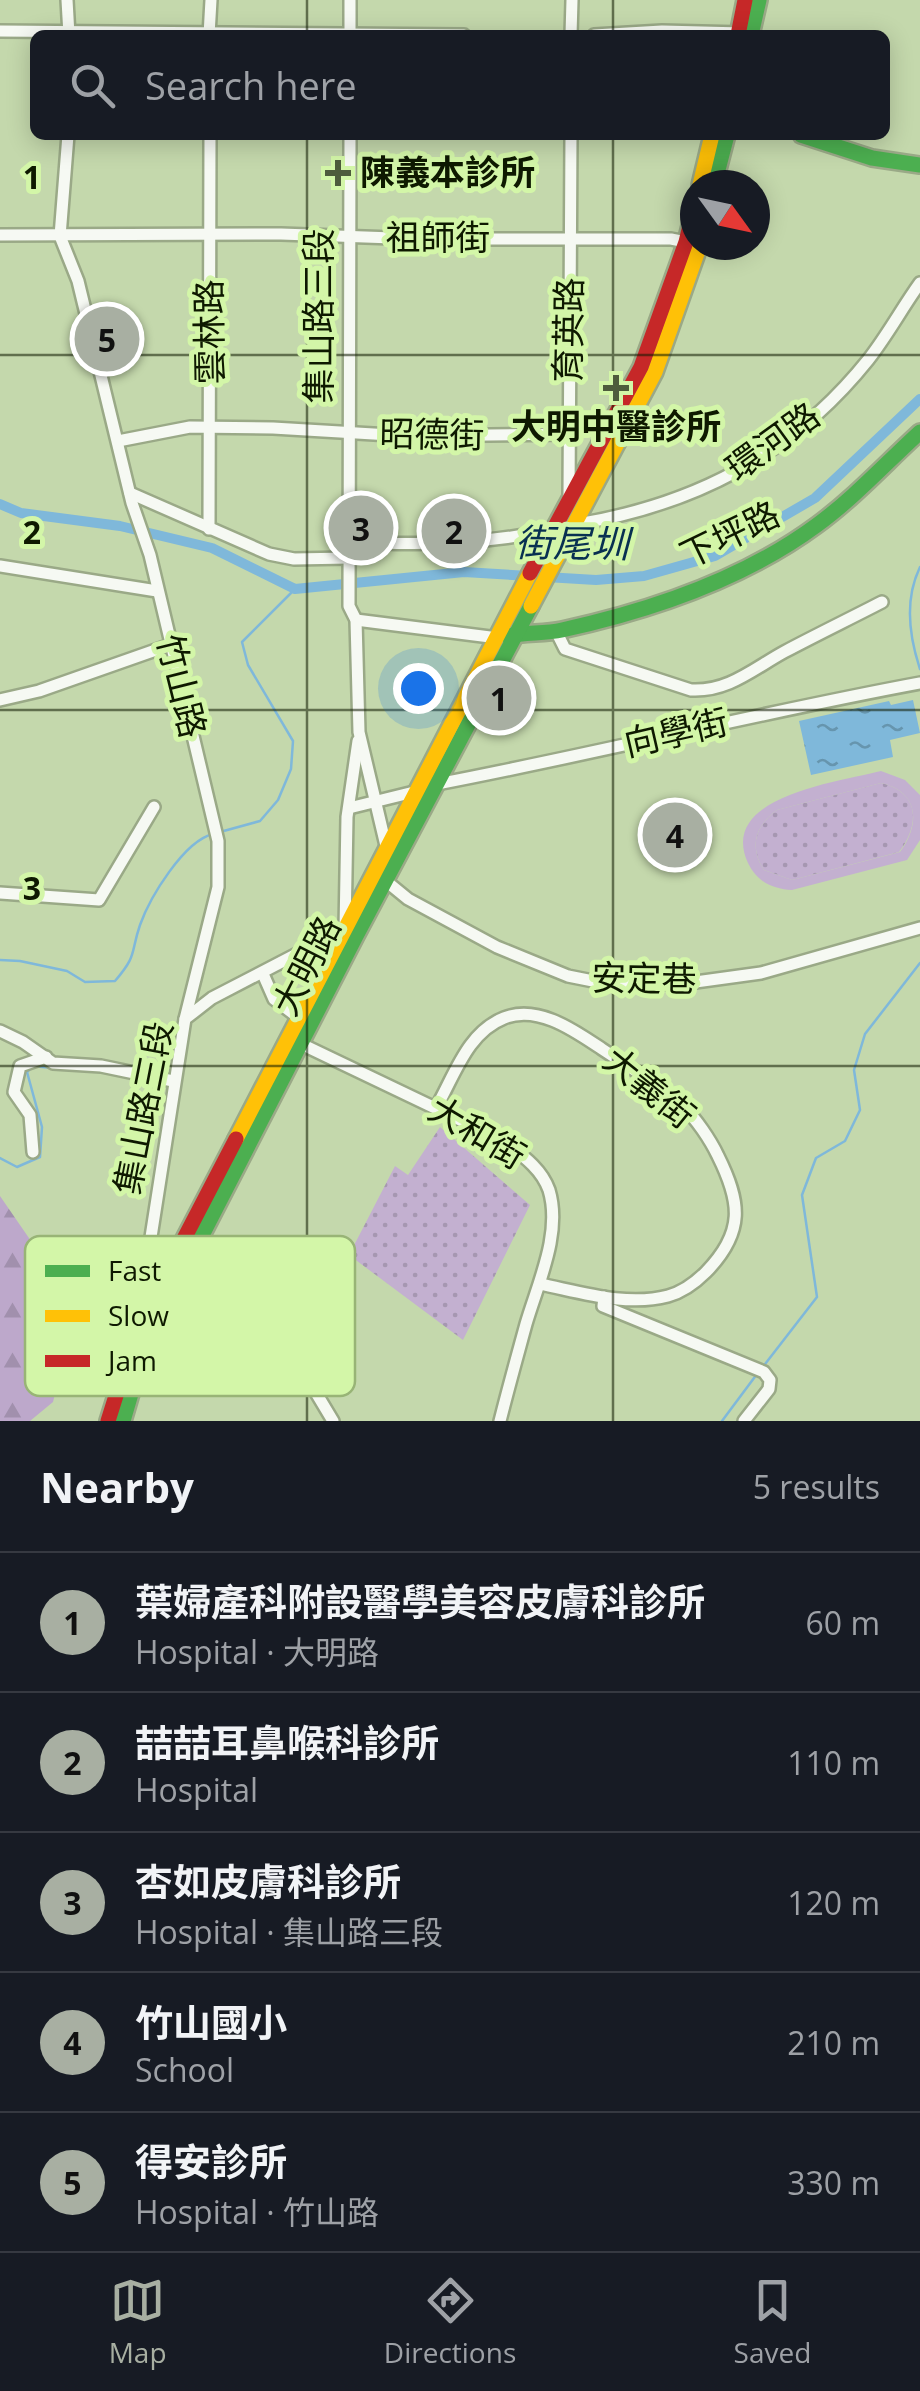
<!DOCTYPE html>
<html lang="en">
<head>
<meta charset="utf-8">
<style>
  :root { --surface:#171b24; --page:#242831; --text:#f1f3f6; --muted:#9ea1a6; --line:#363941; --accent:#a8afa2 }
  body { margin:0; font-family:"Open Sans","Noto Sans TC",sans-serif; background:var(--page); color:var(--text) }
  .compass { position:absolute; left:680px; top:170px; width:90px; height:90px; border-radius:50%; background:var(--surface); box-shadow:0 5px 25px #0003; rotate:123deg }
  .you { position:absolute; left:418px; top:688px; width:35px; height:35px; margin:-25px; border:8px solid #fff; border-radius:50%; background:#1a73e8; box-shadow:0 0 0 15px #1a73e833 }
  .badge { display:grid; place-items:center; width:65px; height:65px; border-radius:50%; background:var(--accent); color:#111; font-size:32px; font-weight:700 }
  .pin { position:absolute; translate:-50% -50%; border:5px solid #fff; box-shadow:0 2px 10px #0006 }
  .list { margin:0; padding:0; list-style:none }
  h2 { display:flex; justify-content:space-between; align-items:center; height:130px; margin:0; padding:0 40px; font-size:42px }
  h2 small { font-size:32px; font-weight:400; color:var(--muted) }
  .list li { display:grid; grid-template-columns:65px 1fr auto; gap:30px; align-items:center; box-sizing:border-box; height:140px; padding:0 40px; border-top:2px solid var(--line) }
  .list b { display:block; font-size:38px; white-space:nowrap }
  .list p { margin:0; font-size:32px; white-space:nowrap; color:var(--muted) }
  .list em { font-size:32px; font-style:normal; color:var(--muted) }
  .icon { flex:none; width:55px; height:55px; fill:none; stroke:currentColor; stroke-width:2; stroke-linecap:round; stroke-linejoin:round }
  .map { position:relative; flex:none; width:920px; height:1421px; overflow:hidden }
  .search { position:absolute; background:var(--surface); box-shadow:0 5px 25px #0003; left:30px; right:30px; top:30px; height:110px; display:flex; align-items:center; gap:25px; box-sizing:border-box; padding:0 35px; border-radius:15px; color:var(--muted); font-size:38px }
  .sheet { height:830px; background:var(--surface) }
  nav { display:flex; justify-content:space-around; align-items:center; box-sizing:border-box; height:140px; border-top:2px solid var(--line); background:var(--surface); font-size:28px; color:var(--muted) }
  nav a { display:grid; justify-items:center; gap:5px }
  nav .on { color:var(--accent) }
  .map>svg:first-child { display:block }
  .grass { fill:url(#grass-dots) }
  .forest { fill:url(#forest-firs) }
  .garden { fill:#c3b0d0; fill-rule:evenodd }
  .water { fill:url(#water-ripples) }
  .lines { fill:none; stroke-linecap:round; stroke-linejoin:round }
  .stream { stroke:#7fb8da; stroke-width:2.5 }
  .canal { stroke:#7fb8da; stroke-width:10 }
  .street-casing { stroke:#9aa987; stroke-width:16 }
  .fast-casing { stroke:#9aa987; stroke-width:20 }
  .slow-casing { stroke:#9aa987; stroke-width:20 }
  .jam-casing { stroke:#9aa987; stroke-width:20 }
  .street { stroke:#f6f9f3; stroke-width:11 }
  .fast { stroke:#4caf50; stroke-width:15 }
  .slow { stroke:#ffc107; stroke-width:15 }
  .jam { stroke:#c62828; stroke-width:15 }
  .grid { fill:none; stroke:#0e1900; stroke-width:2.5; stroke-opacity:0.55 }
  .poi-dot { fill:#4e5c3c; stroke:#d3f6a8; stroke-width:4 }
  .labels { text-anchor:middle; stroke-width:10; stroke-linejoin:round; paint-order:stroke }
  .poi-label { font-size:35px; font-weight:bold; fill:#0e1900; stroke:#d3f6a8; text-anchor:start }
  .street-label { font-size:35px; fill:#0e1900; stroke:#d3f6a8 }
  .water-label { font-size:38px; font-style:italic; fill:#083051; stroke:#d3f6a8 }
  .key { fill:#d3f6a8; stroke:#98b476; stroke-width:2.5 }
  .key-label { font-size:28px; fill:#0e1900 }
  .grid-label { font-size:32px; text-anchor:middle; font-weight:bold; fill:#0e1900; stroke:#d3f6a8; stroke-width:10; stroke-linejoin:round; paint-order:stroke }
</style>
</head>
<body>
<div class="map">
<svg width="920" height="1421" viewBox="0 0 920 1421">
  <defs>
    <pattern id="grass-dots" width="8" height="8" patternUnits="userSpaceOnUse" patternTransform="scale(2.5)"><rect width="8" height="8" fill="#c3b0d0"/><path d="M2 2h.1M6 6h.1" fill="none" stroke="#a697b1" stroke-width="1.8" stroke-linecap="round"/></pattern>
    <pattern id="forest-firs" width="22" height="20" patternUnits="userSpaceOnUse" patternTransform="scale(2.5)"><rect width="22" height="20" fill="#bda8cb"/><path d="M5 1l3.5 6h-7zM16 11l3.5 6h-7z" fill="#a190ad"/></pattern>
    <pattern id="water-ripples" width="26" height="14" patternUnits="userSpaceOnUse" patternTransform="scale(2.5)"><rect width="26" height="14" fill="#7fb8da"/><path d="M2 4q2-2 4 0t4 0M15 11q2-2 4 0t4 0" fill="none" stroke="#6695ae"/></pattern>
  </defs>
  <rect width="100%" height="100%" fill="#c4d8ac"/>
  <g class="grass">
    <path d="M 881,783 C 920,792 920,825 899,852 L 792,880 L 764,870 C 749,847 755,826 777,810 Z"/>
    <polygon points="440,1127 530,1205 463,1340 349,1255 395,1166 408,1175"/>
  </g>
  <polygon class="forest" points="0,1196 31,1241 80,1295 53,1402 30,1421 0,1421"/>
  <path class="garden" d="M 881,771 L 905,780 L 920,795 L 920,840 L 907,860 L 792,890 C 773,889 757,882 748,863 C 717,796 839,782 881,771 ZM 881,783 C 920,792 920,825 900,852 L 792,880 L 764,870 C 749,847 755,826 777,810 Z"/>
  <polygon class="water" points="913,700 920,733 890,740 893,757 811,775 799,721 889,701 891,705"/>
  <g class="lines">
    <g class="stream">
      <path d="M 920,567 C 904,600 909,636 920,669"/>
      <polyline points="220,832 260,821 278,800 291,769 293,741 248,665 242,642 295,589"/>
      <path d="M 0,960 L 20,961 L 67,971 L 85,982 L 115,981 C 138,954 130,954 140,925 C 150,897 184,841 213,834"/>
      <polyline points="0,1158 17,1167 40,1157 42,1127 27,1072 33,1066 52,1068"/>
      <polyline points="762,1368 817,1297 802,1195 816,1158 845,1141 860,1110 854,1070 865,1034 920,963"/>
      <polyline points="722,1421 757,1374"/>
    </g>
    <polyline class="canal" points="0,504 21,513 120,526 212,548 295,589 464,572 596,580 644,576 715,556 815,498 920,399"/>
    <g class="street-casing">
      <g id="street">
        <polyline points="67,0 69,35"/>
        <polyline points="350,0 350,35"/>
        <polyline points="0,31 464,35"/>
        <polyline points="209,35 211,0"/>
        <polyline points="571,35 572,0"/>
        <polyline points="594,35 662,31 742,33"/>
        <polyline points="68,135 60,236 78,281 132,503 150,555 218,841 218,887 185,1019"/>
        <polyline points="350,135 349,606 356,620 359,732 387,850"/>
        <polyline points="0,235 281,234 421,239 671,239 691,243"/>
        <polyline points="118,441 190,427 273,428 407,436 568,434"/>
        <polyline points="130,493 269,554 294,559 348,558"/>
        <polyline points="569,496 571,135"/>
        <path d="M 572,525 C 692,506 791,456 868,360 C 887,336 902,308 920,283"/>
        <polyline points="209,529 210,135"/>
        <path d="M 348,542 C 419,545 485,545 554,529"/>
        <polyline points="0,566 157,591"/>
        <polyline points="356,620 498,638"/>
        <path d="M 556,631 L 565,649 L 691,690 C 728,692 753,669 784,652 C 816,635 849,619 882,602"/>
        <polyline points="0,700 39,691 170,645"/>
        <path d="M 437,784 C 599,753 758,713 920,683"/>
        <polyline points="349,808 418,791"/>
        <polyline points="387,874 386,881 408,899 497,947 568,976 603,983 681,984 761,973 920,928"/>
        <polyline points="0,893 99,900 154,807"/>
        <polyline points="263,974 274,999 299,1018"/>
        <polyline points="0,1031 23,1042 53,1063 101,1066 173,1081"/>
        <path d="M 297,1042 L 502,1140 C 520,1154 541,1167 549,1190 C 562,1233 538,1283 526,1324 C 517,1357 508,1389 500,1421"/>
        <path d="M 437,1106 C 455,1074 468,1032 504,1018 C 538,1004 575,1031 602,1049 C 629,1067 658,1084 683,1106 C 696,1119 710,1139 718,1156 C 741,1202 745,1232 706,1272 C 695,1283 683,1292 668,1296 C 627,1307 580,1292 540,1284"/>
        <polyline points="33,1152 30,1115 14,1092 20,1066 46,1057"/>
        <polyline points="193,1252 224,1289 268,1323 288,1346 333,1421"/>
        <polyline points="604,1297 603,1306 764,1372 770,1380 769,1389 744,1421"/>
        <polyline points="139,1314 185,1019 212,998 345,929 347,817 358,741"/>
      </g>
    </g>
    <g class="fast-casing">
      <g id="fast">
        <polyline points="751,35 759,0"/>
        <polyline points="801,135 872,158 920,165"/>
        <polyline points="714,185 727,135"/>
        <path d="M 508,636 C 526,632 544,634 562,630 C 649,611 744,579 817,525 C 854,498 886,463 920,432"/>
        <polyline points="123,1421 145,1346 356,936 531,606"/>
      </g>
    </g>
    <g class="slow-casing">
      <g id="slow">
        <polyline points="700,185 712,135"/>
        <polyline points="531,606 655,372 700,245"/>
        <polyline points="236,1139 530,573"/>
      </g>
    </g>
    <g class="jam-casing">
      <g id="jam">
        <polyline points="738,35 745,0"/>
        <polyline points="530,573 641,367 686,242 695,205"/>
        <polyline points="108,1421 137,1329 236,1139"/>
      </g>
    </g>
    <use href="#street" class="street"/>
    <use href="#fast" class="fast"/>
    <use href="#slow" class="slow"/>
    <use href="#jam" class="jam"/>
  </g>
  <path class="grid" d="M 307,0 L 307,35M 613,0 L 613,35M 307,135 L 307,1421M 613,135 L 613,1421M 0,355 L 920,355M 0,710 L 920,710M 0,1066 L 920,1066"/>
  <g class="poi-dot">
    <path d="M333 158h10v10h10v10h-10v10h-10v-10h-10v-10h10z"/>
    <path d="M611 373h10v10h10v10h-10v10h-10v-10h-10v-10h10z"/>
  </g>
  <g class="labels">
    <g class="poi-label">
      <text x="360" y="185">陳義本診所</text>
      <text x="616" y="439" text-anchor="middle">大明中醫診所</text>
    </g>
    <g class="street-label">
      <text x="438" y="250">祖師街</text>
      <text transform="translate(319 316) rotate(-90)" y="12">集山路三段</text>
      <text transform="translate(569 330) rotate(-89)" y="12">育英路</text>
      <text transform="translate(210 332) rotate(-91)" y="12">雲林路</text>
      <text transform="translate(432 435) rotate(1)" y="12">昭德街</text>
      <text transform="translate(773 442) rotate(-36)" y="12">環河路</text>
      <text transform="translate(730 535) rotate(-26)" y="12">下坪路</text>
      <text transform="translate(181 686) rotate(76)" y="12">竹山路</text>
      <text transform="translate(676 733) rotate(-13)" y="12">向學街</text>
      <text transform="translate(307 966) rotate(-63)" y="12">大明路</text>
      <text transform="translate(644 979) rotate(1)" y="12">安定巷</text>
      <text transform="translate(649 1088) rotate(39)" y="12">大義街</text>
      <text transform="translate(144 1108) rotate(-79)" y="12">集山路三段</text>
      <text transform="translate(477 1133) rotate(31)" y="12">大和街</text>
    </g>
    <g class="water-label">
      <text transform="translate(572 544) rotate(1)" y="13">街尾圳</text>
    </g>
  </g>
  <rect x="25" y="1236" width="330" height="160" rx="15" class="key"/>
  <rect x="45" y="1265" width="45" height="12" fill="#4caf50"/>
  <rect x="45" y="1310" width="45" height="12" fill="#ffc107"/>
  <rect x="45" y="1355" width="45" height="12" fill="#c62828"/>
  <g class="key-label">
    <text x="108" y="1281">Fast</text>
    <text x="108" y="1326">Slow</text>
    <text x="108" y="1371">Jam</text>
  </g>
  <g class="grid-label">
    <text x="32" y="189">1</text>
    <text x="32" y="544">2</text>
    <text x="32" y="900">3</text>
  </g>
</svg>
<svg class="compass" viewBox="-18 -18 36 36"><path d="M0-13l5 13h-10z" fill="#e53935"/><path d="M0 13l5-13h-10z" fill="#9ea1a6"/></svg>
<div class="you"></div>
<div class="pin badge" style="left:499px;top:698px">1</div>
<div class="pin badge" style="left:454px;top:531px">2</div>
<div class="pin badge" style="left:361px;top:528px">3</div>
<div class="pin badge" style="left:675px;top:835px">4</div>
<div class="pin badge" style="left:107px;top:339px">5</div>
<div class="search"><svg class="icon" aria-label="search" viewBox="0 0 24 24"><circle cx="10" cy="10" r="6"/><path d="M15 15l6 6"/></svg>Search here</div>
</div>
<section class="sheet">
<h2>Nearby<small>5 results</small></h2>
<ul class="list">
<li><span class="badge">1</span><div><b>葉婦產科附設醫學美容皮膚科診所</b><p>Hospital · 大明路</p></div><em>60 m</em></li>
<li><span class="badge">2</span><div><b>喆喆耳鼻喉科診所</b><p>Hospital</p></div><em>110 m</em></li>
<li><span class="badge">3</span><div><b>杏如皮膚科診所</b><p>Hospital · 集山路三段</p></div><em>120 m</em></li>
<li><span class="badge">4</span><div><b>竹山國小</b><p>School</p></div><em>210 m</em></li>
<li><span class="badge">5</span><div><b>得安診所</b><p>Hospital · 竹山路</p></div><em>330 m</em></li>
</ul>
</section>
<nav>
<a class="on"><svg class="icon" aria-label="map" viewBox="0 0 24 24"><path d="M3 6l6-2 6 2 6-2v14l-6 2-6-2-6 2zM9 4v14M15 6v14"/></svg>Map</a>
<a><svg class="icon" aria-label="directions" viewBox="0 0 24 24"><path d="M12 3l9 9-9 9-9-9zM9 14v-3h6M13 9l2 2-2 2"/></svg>Directions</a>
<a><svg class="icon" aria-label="saved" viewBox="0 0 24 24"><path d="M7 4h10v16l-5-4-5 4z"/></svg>Saved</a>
</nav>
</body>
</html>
